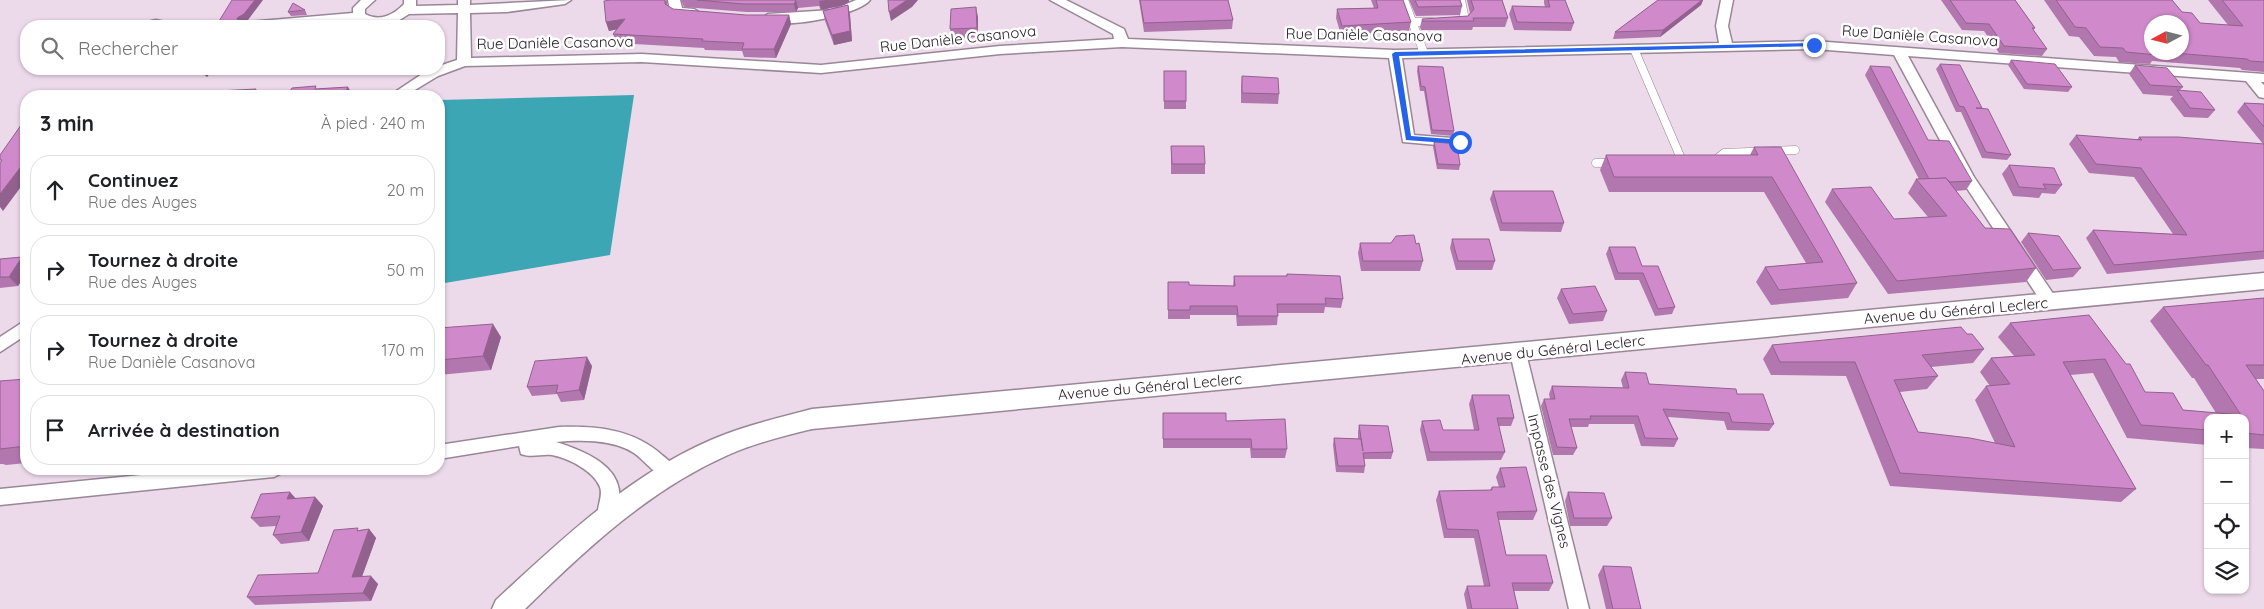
<!DOCTYPE html>
<html lang="fr">
<head>
<meta charset="utf-8">
<style>
  :root { --surface:#fff; --page:#f2f2f2; --text:#202124; --muted:#757577; --line:#e0e0e0 }
  body { margin:0; font-family:Quicksand,sans-serif; background:var(--page); color:var(--text) }
  .controls { position:absolute; right:15px; bottom:15px; display:grid; overflow:hidden; border-radius:10px; box-shadow:0 1px 4px #0004 }
  .controls button { width:45px; height:45px; display:grid; place-items:center; padding:0; border:0; border-bottom:1px solid var(--line); background:var(--surface); color:var(--text); font:25px sans-serif }
  .compass { position:absolute; left:2144px; top:15px; width:45px; height:45px; border-radius:50%; background:var(--surface); box-shadow:0 1px 4px #0004; rotate:263deg }
  .stop { position:absolute; width:15px; height:15px; margin:-11px; border:4px solid #2563eb; border-radius:50%; background:#fff }
  .stop.end { background:#2563eb; border-color:#fff; box-shadow:0 1px 5px #0008 }
  .list { margin:0; padding:0; list-style:none }
  h2 { display:flex; justify-content:space-between; align-items:center; height:65px; margin:0; padding:0 20px; font-size:21px }
  h2 small { font-size:16px; font-weight:400; color:var(--muted) }
  .list li { display:grid; grid-template-columns:32px 1fr auto; gap:15px; align-items:center; box-sizing:border-box; height:70px; margin:0 10px 10px; padding:0 10px; border:1px solid var(--line); border-radius:20px }
  .list b { display:block; font-size:19px; white-space:nowrap }
  .list p { margin:0; font-size:16px; white-space:nowrap; color:var(--muted) }
  .list em { font-size:16px; font-style:normal; color:var(--muted) }
  .icon { flex:none; width:28px; height:28px; fill:none; stroke:currentColor; stroke-width:2; stroke-linecap:round; stroke-linejoin:round }
  .map { position:relative; flex:none; width:2264px; height:609px; overflow:hidden }
  .search { position:absolute; background:var(--surface); box-shadow:0 1px 4px #0004; left:20px; top:20px; width:425px; height:55px; display:flex; align-items:center; gap:12px; box-sizing:border-box; padding:0 18px; border-radius:20px; color:var(--muted); font-size:19px }
  .panel { position:absolute; background:var(--surface); box-shadow:0 1px 4px #0004; left:20px; top:90px; width:425px; height:385px; border-radius:20px }
  .map>svg:first-child { display:block }
  .water { fill:#3ca6b5 }
  .lines { fill:none; stroke-linecap:round; stroke-linejoin:round }
  .service-casing { stroke:#998797; stroke-width:9 }
  .minor-casing { stroke:#998797; stroke-width:3 }
  .secondary-casing { stroke:#998797; stroke-width:3 }
  .service { stroke:#fff; stroke-width:8 }
  .minor { fill:#fff; fill-rule:evenodd }
  .secondary { fill:#fff; fill-rule:evenodd }
  .wall { fill:#b377af; fill-rule:evenodd }
  .shaded-wall { fill:#92618e }
  .building { fill:#d08acb; stroke:#92618e }
  .route { fill:#2563eb }
  .labels { text-anchor:middle; stroke-width:5; stroke-linejoin:round; paint-order:stroke }
  .street-label { font-size:15px; fill:#211a21; stroke:#fff }
</style>
</head>
<body>
<div class="map">
<svg width="2264" height="609" viewBox="0 0 2264 609">
  <rect width="100%" height="100%" fill="#ecd9ea"/>
  <polygon class="water" points="634,95 610,255 439,284 439,100"/>
  <g class="lines">
    <g class="service-casing">
      <g id="service">
        <polyline points="1404,0 1424,53"/>
        <polyline points="1458,21 1465,20 1461,0"/>
        <polyline points="1413,22 1432,22"/>
        <polyline points="1634,49 1683,163"/>
        <polyline points="1713,162 1724,153 1795,150"/>
        <polyline points="1596,163 1613,163"/>
      </g>
    </g>
    <g class="minor-casing">
      <g id="minor">
        <path d="M 361,0 L 375,0 L 365,9 L 365,14 C 379,22 394,15 404,4 L 404,0 L 416,0 L 416,6 L 458,5 L 458,0 L 470,0 L 470,5 L 571,0 L 565,4 L 507,12 L 470,13 L 471,58 L 642,54 L 821,65 L 1000,46 L 1114,39 L 1113,34 L 1050,0 L 1066,0 L 1124,29 L 1128,39 L 1395,50 L 1719,43 L 1716,26 L 1721,0 L 1733,0 L 1728,26 L 1732,43 L 1814,41 L 2264,74 L 2264,82 L 2261,82 L 2264,85 L 2264,98 L 2259,97 L 2246,81 L 1908,56 L 1974,177 L 2056,298 L 2058,302 L 2056,306 L 2050,308 L 2044,306 L 1961,179 L 1894,55 L 1814,49 L 1402,58 L 1414,135 L 1465,139 L 1467,142 L 1460,147 L 1403,142 L 1389,58 L 1122,47 L 1000,54 L 821,73 L 642,62 L 465,66 L 438,76 L 405,96 L 389,96 L 428,70 L 439,69 L 439,66 L 457,60 L 458,13 L 409,14 L 398,21 L 379,25 L 357,20 L 304,26 L 242,26 L 248,22 L 353,13 L 353,8 Z"/>
        <polygon points="668,0 680,0 682,8 694,9 700,13 694,17 671,15"/>
        <path d="M 856,0 L 870,0 C 858,16 774,32 762,18 L 768,14 L 832,10 Z"/>
        <polygon points="156,20 169,23 170,26 151,26 151,21"/>
        <polygon points="26,320 26,335 0,352 0,337"/>
        <polygon points="1518,347 1524,348 1526,353 1589,609 1569,609 1510,353 1512,348"/>
        <path d="M 559,427 C 597,426 633,429 662,455 C 668,460 675,465 678,472 L 675,477 C 660,483 646,461 634,453 C 612,439 580,440 556,442 C 594,454 636,473 613,522 L 606,524 L 599,522 C 594,510 604,498 600,487 C 594,471 568,458 552,455 C 541,454 531,458 521,454 L 519,446 L 439,459 L 439,445 Z"/>
        <polygon points="202,469 283,469 280,474 274,477 0,505 0,489"/>
      </g>
    </g>
    <g class="secondary-casing">
      <path id="secondary" d="M 2264,273 L 2264,289 L 812,429 C 784,436 755,443 728,455 C 649,490 586,549 525,609 L 492,609 L 496,600 C 562,539 628,476 711,440 C 743,426 778,418 812,409 Z"/>
    </g>
    <use href="#service" class="service"/>
    <use href="#minor" class="minor"/>
    <use href="#secondary" class="secondary"/>
  </g>
  <g class="wall">
    <polygon points="667,0 667,5 673,9 746,15 789,15 791,24 776,58 744,57 742,51 705,50 704,48 617,43 613,34 617,29 609,31 606,22"/>
    <polygon points="681,0 849,0 849,2 844,5 821,10 819,6 798,8 796,12 746,12 684,7"/>
    <polygon points="1139,0 1228,0 1233,20 1232,29 1144,32"/>
    <polygon points="1371,0 1403,0 1411,22 1409,31 1341,35 1336,18 1337,9 1374,8"/>
    <polygon points="1409,0 1460,0 1462,6 1460,15 1416,16"/>
    <polygon points="1467,0 1502,0 1508,18 1505,27 1473,27 1472,30 1421,30 1420,27 1422,19 1468,16 1470,13"/>
    <polygon points="1544,0 1565,0 1574,23 1571,31 1514,30 1509,14 1512,6 1545,7 1544,3"/>
    <polygon points="1658,0 1703,0 1701,5 1660,37 1613,39 1615,32"/>
    <polygon points="1941,0 2015,0 2035,28 2033,30 2047,49 2042,56 1999,53 1984,31 1962,30"/>
    <path d="M 2044,0 L 2172,0 L 2182,12 L 2200,23 L 2228,25 L 2208,0 L 2264,0 L 2264,72 L 2242,70 L 2240,68 L 2152,61 L 2150,64 L 2119,62 L 2116,57 L 2094,56 L 2079,37 L 2069,36 ZM 2152,22 L 2182,52 L 2152,52 Z"/>
    <polygon points="848,5 850,15 852,41 834,45 825,21 823,11"/>
    <polygon points="305,10 307,15 291,16 288,12"/>
    <polygon points="978,17 978,37 952,39 950,29"/>
    <polygon points="2011,60 2072,87 2068,92 2024,89 2008,65"/>
    <polygon points="1940,64 1982,108 2011,155 2007,160 1982,158 1961,112 1956,112 1936,69"/>
    <polygon points="2135,65 2183,87 2180,90 2215,110 2208,118 2184,117 2170,99 2173,96 2143,94 2129,74"/>
    <polygon points="1418,66 1454,131 1453,136 1431,134 1424,91 1420,91 1417,71"/>
    <polygon points="1870,66 1928,140 1972,181 1966,190 1956,191 1985,228 2036,268 2026,282 1888,294 1825,202 1832,189 1894,219 1928,217 1908,193 1916,179 1919,179 1865,75"/>
    <polygon points="196,69 213,69 207,77"/>
    <polygon points="1164,71 1186,101 1186,109 1164,109"/>
    <polygon points="1242,76 1279,94 1278,104 1241,103 1241,86"/>
    <polygon points="2244,103 2264,104 2264,259 2107,274 2086,238 2093,230 2173,234 2134,177 2089,173 2069,144 2076,135 2137,140 2139,137 2263,144 2237,112"/>
    <polygon points="1434,142 1460,165 1459,170 1437,169 1433,147"/>
    <polygon points="1171,146 1205,164 1205,174 1171,174"/>
    <polygon points="1754,147 1857,283 1848,298 1771,305 1756,282 1765,267 1806,263 1764,192 1609,192 1600,170 1606,155 1750,155"/>
    <polygon points="2009,165 2062,185 2055,194 2042,193 2039,198 2013,196 2002,174"/>
    <polygon points="1493,191 1564,223 1561,232 1500,231 1490,199"/>
    <polygon points="2028,233 2081,268 2073,277 2046,280 2021,242"/>
    <polygon points="1452,239 1495,261 1492,270 1456,270 1450,248"/>
    <polygon points="1360,243 1416,244 1423,261 1420,271 1361,271 1358,253"/>
    <polygon points="1609,247 1642,266 1675,307 1672,314 1655,316 1639,280 1615,280 1606,254"/>
    <polygon points="22,257 26,261 26,273 18,286 0,288 0,259"/>
    <polygon points="1287,274 1343,299 1341,308 1325,307 1324,313 1278,313 1277,325 1237,326 1236,315 1190,315 1190,319 1168,319 1168,282 1189,285 1233,286 1234,276 1286,276"/>
    <polygon points="1561,289 1607,311 1603,321 1569,324 1557,298"/>
    <polygon points="2264,298 2264,379 2256,379 2264,391 2264,449 2245,448 2245,418 2208,418 2208,445 2127,438 2093,373 2070,375 2136,489 2121,502 1890,486 1846,376 1771,375 1763,359 1772,345 1967,334 1984,349 1973,363 1931,367 1938,376 1927,389 1900,392 1918,432 1995,443 1975,400 1986,386 1990,386 1980,372 1991,358 2014,356 1998,337 2010,323 2089,315 2145,392 2183,410 2216,413 2194,378 2192,378 2150,321 2163,307"/>
    <polygon points="439,328 501,337 491,370 439,375"/>
    <polygon points="592,366 584,400 561,402 557,394 532,396 527,387"/>
    <polygon points="1625,372 1649,384 1737,394 1774,424 1769,431 1727,430 1724,421 1668,417 1678,439 1674,447 1641,446 1634,424 1589,424 1588,427 1571,427 1577,448 1573,455 1553,455 1541,406 1544,399 1550,399 1549,394 1552,386 1623,388 1621,380"/>
    <polygon points="26,379 26,463 6,465 3,464 0,464 0,381"/>
    <polygon points="1472,395 1514,418 1511,426 1499,426 1505,452 1501,460 1427,461 1420,430 1422,421 1443,430 1474,430 1469,404"/>
    <polygon points="1163,413 1226,421 1287,449 1285,458 1251,458 1250,448 1163,448"/>
    <polygon points="1359,425 1393,452 1391,459 1364,459 1365,466 1364,473 1336,472 1333,445 1334,438 1358,439 1358,432"/>
    <polygon points="1500,468 1537,511 1533,520 1498,520 1506,555 1553,583 1549,591 1514,591 1518,609 1467,609 1464,594 1467,586 1484,586 1474,538 1444,538 1436,500 1439,491 1490,490 1492,487 1499,487 1496,477"/>
    <polygon points="1568,492 1612,518 1607,526 1570,526 1565,501"/>
    <polygon points="315,497 323,506 309,541 281,544 273,535 276,526 260,527 251,518"/>
    <polygon points="369,529 376,538 362,576 378,584 371,601 255,605 247,597 318,573 359,530"/>
    <polygon points="1603,566 1641,609 1606,609 1598,575"/>
  </g>
  <g class="shaded-wall">
    <polygon points="255,0 263,0 248,20 241,24 242,26 236,26 237,18"/>
    <polygon points="796,0 798,8 796,12 794,4"/>
    <polygon points="826,0 849,0 849,2 844,5 821,10 819,1"/>
    <polygon points="907,0 918,0 912,7 891,21 889,12"/>
    <polygon points="1702,0 1703,0 1701,5 1660,37 1663,30"/>
    <polygon points="848,5 850,15 852,41 834,45 832,35"/>
    <polygon points="976,7 978,17 978,37 977,28"/>
    <polygon points="789,15 791,24 776,58 774,49"/>
    <polygon points="625,19 628,27 609,31 606,22"/>
    <polygon points="205,69 213,69 207,77 203,71"/>
    <polygon points="348,87 353,95 353,96 343,96"/>
    <polygon points="256,89 260,96 251,96"/>
    <polygon points="26,160 26,180 3,211 0,207 0,194"/>
    <polygon points="22,257 26,261 26,273 18,286 9,277"/>
    <polygon points="493,324 501,337 491,370 483,356"/>
    <polygon points="587,357 592,366 584,400 579,390"/>
    <polygon points="290,492 298,501 287,499"/>
    <polygon points="315,497 323,506 309,541 301,532"/>
    <polygon points="369,529 376,538 359,585 352,577"/>
    <polygon points="371,576 378,584 371,601 363,593"/>
  </g>
  <g class="building">
    <polygon points="232,0 255,0 244,14 237,18 239,22 236,26 216,26"/>
    <polygon points="611,0 665,0 665,4 673,9 746,15 789,15 774,49 742,49 744,43 702,41 703,39 613,34 625,19 606,22 604,1"/>
    <polygon points="697,0 796,0 794,4 744,4"/>
    <polygon points="888,0 907,0 889,12"/>
    <polygon points="1140,0 1228,0 1233,20 1144,23"/>
    <polygon points="1376,0 1403,0 1411,22 1342,26 1337,9 1378,8"/>
    <polygon points="1415,0 1460,0 1462,6 1418,7"/>
    <polygon points="1471,0 1502,0 1508,18 1473,18 1474,21 1423,21 1422,19 1468,16 1474,9"/>
    <polygon points="1548,0 1565,0 1574,23 1517,22 1512,6 1550,7"/>
    <polygon points="1658,0 1702,0 1663,30 1615,32"/>
    <polygon points="1950,0 2015,0 2035,28 2032,28 2047,49 2004,46 1989,24 1966,23"/>
    <polygon points="2056,0 2172,0 2182,12 2192,13 2200,23 2243,26 2222,0 2264,0 2264,62 2250,61 2247,59 2162,52 2182,52 2182,22 2152,22 2152,52 2155,52 2157,55 2126,52 2123,48 2100,47 2086,28 2075,27"/>
    <polygon points="293,3 305,10 304,10 288,12"/>
    <polygon points="848,5 850,31 832,35 823,11"/>
    <polygon points="976,7 977,28 950,29 951,9"/>
    <polygon points="280,23 297,23 295,26 278,26"/>
    <polygon points="2011,60 2055,64 2072,87 2027,84"/>
    <polygon points="1940,64 1960,65 1982,108 1976,108 1988,109 2011,155 1986,152 1964,107 1959,106"/>
    <polygon points="2135,65 2167,68 2183,87 2150,85"/>
    <polygon points="1418,66 1443,67 1454,131 1432,130 1425,87 1421,86"/>
    <polygon points="1870,66 1890,67 1928,140 1949,141 1972,181 1950,182 1946,178 1929,179"/>
    <rect x="1164" y="71" width="22" height="30"/>
    <polygon points="1242,76 1278,78 1279,94 1242,93"/>
    <polygon points="316,86 315,89 348,87 343,96 264,96 266,93 290,91 292,88"/>
    <polygon points="256,89 251,96 215,96 218,91"/>
    <polygon points="2177,90 2201,92 2215,110 2190,108"/>
    <polygon points="2244,103 2264,104 2264,127"/>
    <polygon points="26,118 26,160 0,194 0,163 2,160 0,160 0,155"/>
    <polygon points="2076,135 2142,140 2139,137 2178,137 2264,144 2264,251 2114,265 2093,230 2187,235 2141,168 2096,164"/>
    <polygon points="1434,142 1457,144 1460,165 1438,164"/>
    <polygon points="1171,146 1204,146 1205,164 1172,164"/>
    <polygon points="1754,147 1781,147 1857,283 1779,290 1765,267 1823,262 1772,177 1614,177 1606,155 1758,155"/>
    <polygon points="2009,165 2054,168 2062,185 2043,184 2046,189 2019,187"/>
    <polygon points="1946,178 1985,228 2010,229 2036,268 1897,281 1832,189 1871,187 1894,219 1947,216 1916,179"/>
    <polygon points="1493,191 1553,191 1564,223 1502,223"/>
    <polygon points="2028,233 2059,236 2081,268 2053,270"/>
    <polygon points="1414,235 1416,244 1419,243 1423,261 1363,261 1360,243 1391,243 1396,236"/>
    <polygon points="1452,239 1489,239 1495,261 1458,261"/>
    <polygon points="1609,247 1635,247 1642,266 1658,266 1675,307 1658,309 1643,273 1618,273"/>
    <polygon points="22,257 9,277 0,277 0,259"/>
    <polygon points="1287,274 1340,276 1343,299 1325,298 1326,304 1277,304 1278,316 1238,316 1237,306 1190,306 1190,310 1168,310 1168,282 1189,282 1189,285 1235,286 1234,276 1287,276"/>
    <polygon points="1595,286 1607,311 1573,314 1561,289"/>
    <polygon points="2264,298 2264,365 2246,365 2264,391 2264,435 2245,433 2245,418 2208,418 2208,430 2141,425 2105,359 2063,362 2136,489 1900,473 1855,362 1780,362 1772,345 1961,327 1967,334 1972,334 1984,349 1922,355 1938,376 1894,380 1918,432 1970,438 2015,447 1986,386 2010,384 1991,358 2035,355 2010,323 2089,315 2126,364 2130,364 2145,392 2173,393 2183,410 2241,415 2208,365 2206,365 2163,307"/>
    <polygon points="493,324 483,356 439,360 439,328"/>
    <polygon points="587,357 579,390 556,393 558,385 527,387 535,361"/>
    <polygon points="1625,372 1646,373 1649,384 1736,389 1737,394 1763,394 1774,424 1732,422 1729,413 1663,409 1678,439 1645,438 1638,416 1590,416 1591,419 1569,419 1577,448 1557,447 1544,399 1555,399 1552,386 1629,388"/>
    <polygon points="26,379 26,446 0,449 0,381"/>
    <polygon points="1472,395 1509,395 1514,418 1497,418 1505,452 1430,452 1422,421 1440,420 1443,430 1479,430"/>
    <polygon points="1163,413 1226,413 1226,421 1285,419 1287,449 1252,449 1251,439 1163,439"/>
    <polygon points="1359,425 1388,426 1393,452 1363,453 1365,466 1338,466 1334,438 1361,439 1363,451"/>
    <polygon points="1526,467 1537,511 1497,512 1506,555 1546,555 1553,583 1512,583 1518,609 1472,609 1467,586 1490,586 1478,530 1447,529 1439,491 1492,490 1492,487 1505,487 1500,468"/>
    <polygon points="290,492 287,499 315,497 301,532 273,535 280,516 251,518 261,494"/>
    <polygon points="1568,492 1604,493 1612,518 1574,518"/>
    <polygon points="358,528 357,531 369,529 352,577 371,576 363,593 247,597 258,575 318,573 334,530"/>
    <polygon points="1603,566 1631,567 1641,609 1613,609"/>
  </g>
  <polygon class="route" points="1814,43 1816,46 1399,56 1411,136 1462,140 1463,142 1460,144 1406,140 1392,54 1395,52"/>
  <g class="labels">
    <g class="street-label">
      <text transform="translate(1364 35) rotate(1)" y="5">Rue Danièle Casanova</text>
      <text transform="translate(1920 36) rotate(4)" y="5">Rue Danièle Casanova</text>
      <text transform="translate(958 39) rotate(-6)" y="5">Rue Danièle Casanova</text>
      <text transform="translate(555 43) rotate(-1)" y="5">Rue Danièle Casanova</text>
      <text transform="translate(1956 311) rotate(-5)" y="5">Avenue du Général Leclerc</text>
      <text transform="translate(1553 350) rotate(-6)" y="5">Avenue du Général Leclerc</text>
      <text transform="translate(1150 387) rotate(-5)" y="5">Avenue du Général Leclerc</text>
      <text transform="translate(1549 481) rotate(76)" y="5">Impasse des Vignes</text>
    </g>
  </g>
</svg>
<div class="controls">
<button>+</button>
<button>−</button>
<button><svg class="icon" aria-label="locate" viewBox="0 0 24 24"><circle cx="12" cy="12" r="6"/><path d="M12 2v4M12 18v4M2 12h4M18 12h4"/></svg></button>
<button><svg class="icon" aria-label="layers" viewBox="0 0 24 24"><path d="M12 4l9 5-9 5-9-5zM3 14l9 5 9-5"/></svg></button>
</div>
<svg class="compass" viewBox="-18 -18 36 36"><path d="M0-13l5 13h-10z" fill="#e53935"/><path d="M0 13l5-13h-10z" fill="#757577"/></svg>
<div class="stop" style="left:1460px;top:142px"></div>
<div class="stop end" style="left:1814px;top:45px"></div>
<div class="search"><svg class="icon" aria-label="search" viewBox="0 0 24 24"><circle cx="10" cy="10" r="6"/><path d="M15 15l6 6"/></svg>Rechercher</div>
<section class="panel">
<h2>3 min<small>À pied · 240 m</small></h2>
<ul class="list">
<li><svg class="icon" aria-label="ahead" viewBox="0 0 24 24"><path d="M12 20V5M6 11l6-6 6 6"/></svg><div><b>Continuez</b><p>Rue des Auges</p></div><em>20 m</em></li>
<li><svg class="icon" aria-label="right" viewBox="0 0 24 24"><path d="M7 20v-9h11M14 6l5 5-5 5"/></svg><div><b>Tournez à droite</b><p>Rue des Auges</p></div><em>50 m</em></li>
<li><svg class="icon" aria-label="right" viewBox="0 0 24 24"><path d="M7 20v-9h11M14 6l5 5-5 5"/></svg><div><b>Tournez à droite</b><p>Rue Danièle Casanova</p></div><em>170 m</em></li>
<li><svg class="icon" aria-label="arrive" viewBox="0 0 24 24"><path d="M6 21V4h12l-3 4 3 4H6"/></svg><div><b>Arrivée à destination</b></div></li>
</ul>
</section>
</div>
</body>
</html>
